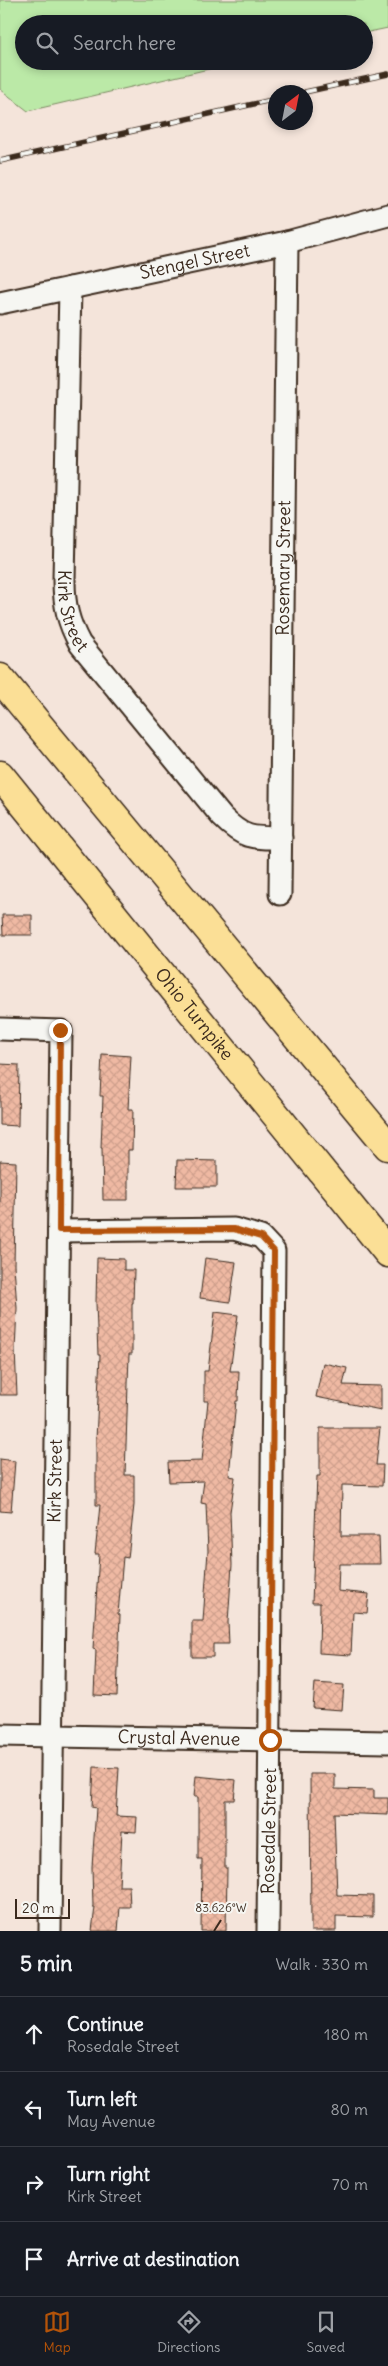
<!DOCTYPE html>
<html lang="en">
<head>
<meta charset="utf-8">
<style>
  :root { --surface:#171b24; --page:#242831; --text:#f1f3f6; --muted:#9ea1a6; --line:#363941; --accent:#b45309 }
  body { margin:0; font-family:Delius,sans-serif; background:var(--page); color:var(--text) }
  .compass { position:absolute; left:268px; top:85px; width:45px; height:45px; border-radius:50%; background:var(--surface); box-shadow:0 2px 8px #0003; rotate:32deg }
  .scale { position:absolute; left:15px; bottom:12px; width:55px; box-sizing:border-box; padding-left:5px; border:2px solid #3b2a1e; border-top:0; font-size:14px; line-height:18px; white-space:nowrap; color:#3b2a1e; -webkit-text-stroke:4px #f6f6f2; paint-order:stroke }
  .stop { position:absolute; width:15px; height:15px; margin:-11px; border:4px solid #b45309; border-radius:50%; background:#fff }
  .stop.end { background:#b45309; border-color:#fff; box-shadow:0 1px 5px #0008 }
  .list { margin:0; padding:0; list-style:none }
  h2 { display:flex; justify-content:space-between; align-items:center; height:65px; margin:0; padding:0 20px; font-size:21px }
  h2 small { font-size:16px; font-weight:400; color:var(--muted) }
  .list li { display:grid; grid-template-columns:32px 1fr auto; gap:15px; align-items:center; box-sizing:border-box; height:75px; padding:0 20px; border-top:1px solid var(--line) }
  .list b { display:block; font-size:19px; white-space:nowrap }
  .list p { margin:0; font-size:16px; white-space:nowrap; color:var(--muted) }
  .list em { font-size:16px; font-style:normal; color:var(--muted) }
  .icon { flex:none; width:28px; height:28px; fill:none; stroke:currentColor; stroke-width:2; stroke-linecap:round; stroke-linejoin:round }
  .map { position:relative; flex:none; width:388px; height:1931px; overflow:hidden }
  .search { position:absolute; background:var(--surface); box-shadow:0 2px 8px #0003; left:15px; right:15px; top:15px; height:55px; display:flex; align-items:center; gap:12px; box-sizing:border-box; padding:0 18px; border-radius:28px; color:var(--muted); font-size:19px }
  .sheet { height:365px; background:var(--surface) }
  nav { display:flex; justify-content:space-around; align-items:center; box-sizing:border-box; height:70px; border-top:1px solid var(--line); background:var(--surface); font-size:14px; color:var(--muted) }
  nav a { display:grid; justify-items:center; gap:2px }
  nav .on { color:var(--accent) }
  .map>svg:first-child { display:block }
  .grass { fill:#bbe9a7; stroke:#7b8a62 }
  .building { fill:url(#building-cross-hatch); stroke:#3b2a1e }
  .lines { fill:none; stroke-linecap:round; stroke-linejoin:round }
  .minor-casing { stroke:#3b2a1e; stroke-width:25 }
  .motorway-casing { stroke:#3b2a1e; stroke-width:31 }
  .minor { stroke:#f6f6f2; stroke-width:21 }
  .motorway { stroke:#fbdf96; stroke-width:28 }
  .rail-casing { stroke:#3b2a1e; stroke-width:5.5 }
  .rail { stroke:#f6f6f2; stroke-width:4; stroke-dasharray:11; stroke-linecap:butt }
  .route { stroke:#b45309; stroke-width:6 }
  .ticks { fill:none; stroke:#3b2a1e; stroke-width:2 }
  .labels { text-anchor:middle; stroke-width:4; stroke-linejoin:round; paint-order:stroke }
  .street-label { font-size:18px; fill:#3b2a1e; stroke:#f6f6f2 }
  .ticks-label { font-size:12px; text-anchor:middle; fill:#3b2a1e; stroke:#f6f6f2; stroke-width:4; stroke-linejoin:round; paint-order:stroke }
</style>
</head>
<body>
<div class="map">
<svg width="388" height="1931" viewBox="0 0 388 1931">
  <defs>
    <pattern id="building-cross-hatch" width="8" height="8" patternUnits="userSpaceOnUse" patternTransform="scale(1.25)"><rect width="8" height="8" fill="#efb9a3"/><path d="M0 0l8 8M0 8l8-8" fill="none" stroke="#ce9f8c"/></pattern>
  </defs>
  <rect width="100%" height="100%" fill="#f4e4da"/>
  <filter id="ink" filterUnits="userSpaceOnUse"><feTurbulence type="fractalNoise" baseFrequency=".02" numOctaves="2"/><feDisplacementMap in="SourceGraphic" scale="10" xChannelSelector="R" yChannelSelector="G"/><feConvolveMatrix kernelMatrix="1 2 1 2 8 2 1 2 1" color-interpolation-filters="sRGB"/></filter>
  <g filter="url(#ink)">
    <polygon class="grass" points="0,0 388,0 388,28 364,33 364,24 24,24 24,61 243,61 28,111 0,89"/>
    <g class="building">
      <polygon points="2,915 32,915 32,935 3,935"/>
      <polygon points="102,1054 131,1056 128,1109 133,1109 132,1150 128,1150 128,1200 103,1200 102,1148 101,1148 103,1096 100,1096"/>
      <polygon points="0,1064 19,1065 18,1126 0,1125"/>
      <polygon points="177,1160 217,1161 217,1187 176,1187"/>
      <polygon points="0,1161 16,1162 14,1265 17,1308 15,1350 17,1395 0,1395"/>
      <polygon points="97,1258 124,1259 124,1270 134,1270 133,1303 132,1303 132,1354 129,1354 125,1475 134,1475 134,1505 128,1558 123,1557 118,1614 120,1615 117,1696 94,1695 96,1650 93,1649 99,1554 95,1554 100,1505 96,1505 96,1440 100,1355 98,1355 96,1303"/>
      <polygon points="205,1258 236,1262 230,1302 200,1298"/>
      <polygon points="215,1312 238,1315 230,1371 239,1371 238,1401 236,1401 229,1476 235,1477 230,1512 232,1565 228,1622 229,1644 213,1644 213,1657 192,1657 192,1621 203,1621 208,1551 206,1504 201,1503 204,1481 169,1482 168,1462 202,1461 208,1401 204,1401 204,1371 208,1371"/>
      <polygon points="323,1363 347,1368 343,1385 381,1386 381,1410 316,1397"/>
      <polygon points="320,1428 380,1428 376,1465 383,1465 382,1486 342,1485 341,1536 379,1536 380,1564 339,1564 338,1591 369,1594 367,1613 353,1612 351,1655 319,1653 320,1603 312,1603 317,1476 320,1476"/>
      <polygon points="0,1459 15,1461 11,1512 0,1511"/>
      <polygon points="315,1683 344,1685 342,1710 313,1708"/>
      <polygon points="94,1767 119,1768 116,1816 137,1817 136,1832 122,1831 119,1886 129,1886 130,1907 120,1907 118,1931 92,1931 95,1907 93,1907 92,1867 96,1808 92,1807"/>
      <polygon points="310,1774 335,1774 335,1789 374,1790 374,1798 388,1798 388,1815 334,1813 337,1895 373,1896 373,1917 336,1916 336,1931 311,1931"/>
      <polygon points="196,1776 236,1780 234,1800 225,1800 225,1868 227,1868 226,1931 201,1931 202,1859 198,1859 198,1797 194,1797"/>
    </g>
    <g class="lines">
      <g class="minor-casing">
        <g id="minor">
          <path id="s1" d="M 70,288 L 64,580 C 64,605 68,622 80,644 L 222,817 C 243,838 251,838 281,838"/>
          <path id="s2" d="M 0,303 L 287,242 L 388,215"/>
          <path id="s3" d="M 280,894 L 287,242"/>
          <polyline points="0,1029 61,1031 50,1931"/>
          <polyline points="59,1231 234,1229 261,1237 274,1251 268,1931"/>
          <path id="s4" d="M 0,1735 L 388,1742"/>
        </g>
      </g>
      <g class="motorway-casing">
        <g id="motorway">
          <polyline points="0,678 388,1146"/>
          <path id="s5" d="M 0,775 L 388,1253"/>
        </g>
      </g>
      <use href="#minor" class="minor"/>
      <use href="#motorway" class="motorway"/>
      <g class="rail-casing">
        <g id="rail">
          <polyline points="305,92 388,74"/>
          <polyline points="0,161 276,99"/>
        </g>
      </g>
      <use href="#rail" class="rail"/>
    </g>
  </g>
  <g class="lines" filter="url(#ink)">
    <polyline class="route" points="60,1030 59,1230 234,1229 261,1237 274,1251 270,1740"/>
  </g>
  <path class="ticks" d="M 214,1931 L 221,1920"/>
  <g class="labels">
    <g class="street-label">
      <text dy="6" stroke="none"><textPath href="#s2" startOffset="199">Stengel Street</textPath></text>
      <text dy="6" stroke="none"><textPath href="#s3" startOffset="326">Rosemary Street</textPath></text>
      <text dy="6" stroke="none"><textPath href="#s1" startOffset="324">Kirk Street</textPath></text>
      <text dy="6" stroke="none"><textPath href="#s5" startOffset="308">Ohio Turnpike</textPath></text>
      <text transform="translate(55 1481) rotate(-89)" y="6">Kirk Street</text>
      <text dy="6" stroke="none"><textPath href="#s4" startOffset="179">Crystal Avenue</textPath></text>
      <text transform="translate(269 1831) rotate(-89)" y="6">Rosedale Street</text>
    </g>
  </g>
  <g class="ticks-label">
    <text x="221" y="1912">83.626°W</text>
  </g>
</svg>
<svg class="compass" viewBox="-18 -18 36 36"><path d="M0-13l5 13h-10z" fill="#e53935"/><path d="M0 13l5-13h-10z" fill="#9ea1a6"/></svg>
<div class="scale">20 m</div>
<div class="stop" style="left:270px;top:1740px"></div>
<div class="stop end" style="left:60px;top:1030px"></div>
<div class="search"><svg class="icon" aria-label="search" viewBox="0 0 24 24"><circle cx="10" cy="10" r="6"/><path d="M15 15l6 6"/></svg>Search here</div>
</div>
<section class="sheet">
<h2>5 min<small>Walk · 330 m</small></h2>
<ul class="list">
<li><svg class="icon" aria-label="ahead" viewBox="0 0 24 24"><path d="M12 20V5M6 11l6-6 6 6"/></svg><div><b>Continue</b><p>Rosedale Street</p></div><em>180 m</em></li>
<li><svg class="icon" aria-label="left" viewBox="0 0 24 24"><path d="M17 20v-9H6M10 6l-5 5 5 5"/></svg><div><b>Turn left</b><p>May Avenue</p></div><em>80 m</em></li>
<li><svg class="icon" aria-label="right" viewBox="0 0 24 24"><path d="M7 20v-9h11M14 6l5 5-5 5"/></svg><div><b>Turn right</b><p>Kirk Street</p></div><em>70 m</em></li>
<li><svg class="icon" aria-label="arrive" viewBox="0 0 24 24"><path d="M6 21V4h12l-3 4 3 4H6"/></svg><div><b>Arrive at destination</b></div></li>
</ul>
</section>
<nav>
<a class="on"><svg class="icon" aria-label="map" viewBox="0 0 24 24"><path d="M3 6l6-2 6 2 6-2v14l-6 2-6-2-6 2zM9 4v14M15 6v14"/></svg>Map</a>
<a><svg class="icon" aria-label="directions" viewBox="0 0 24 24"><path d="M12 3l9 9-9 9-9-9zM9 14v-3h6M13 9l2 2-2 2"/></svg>Directions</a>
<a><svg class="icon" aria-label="saved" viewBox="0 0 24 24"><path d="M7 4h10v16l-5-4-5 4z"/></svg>Saved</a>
</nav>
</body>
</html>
